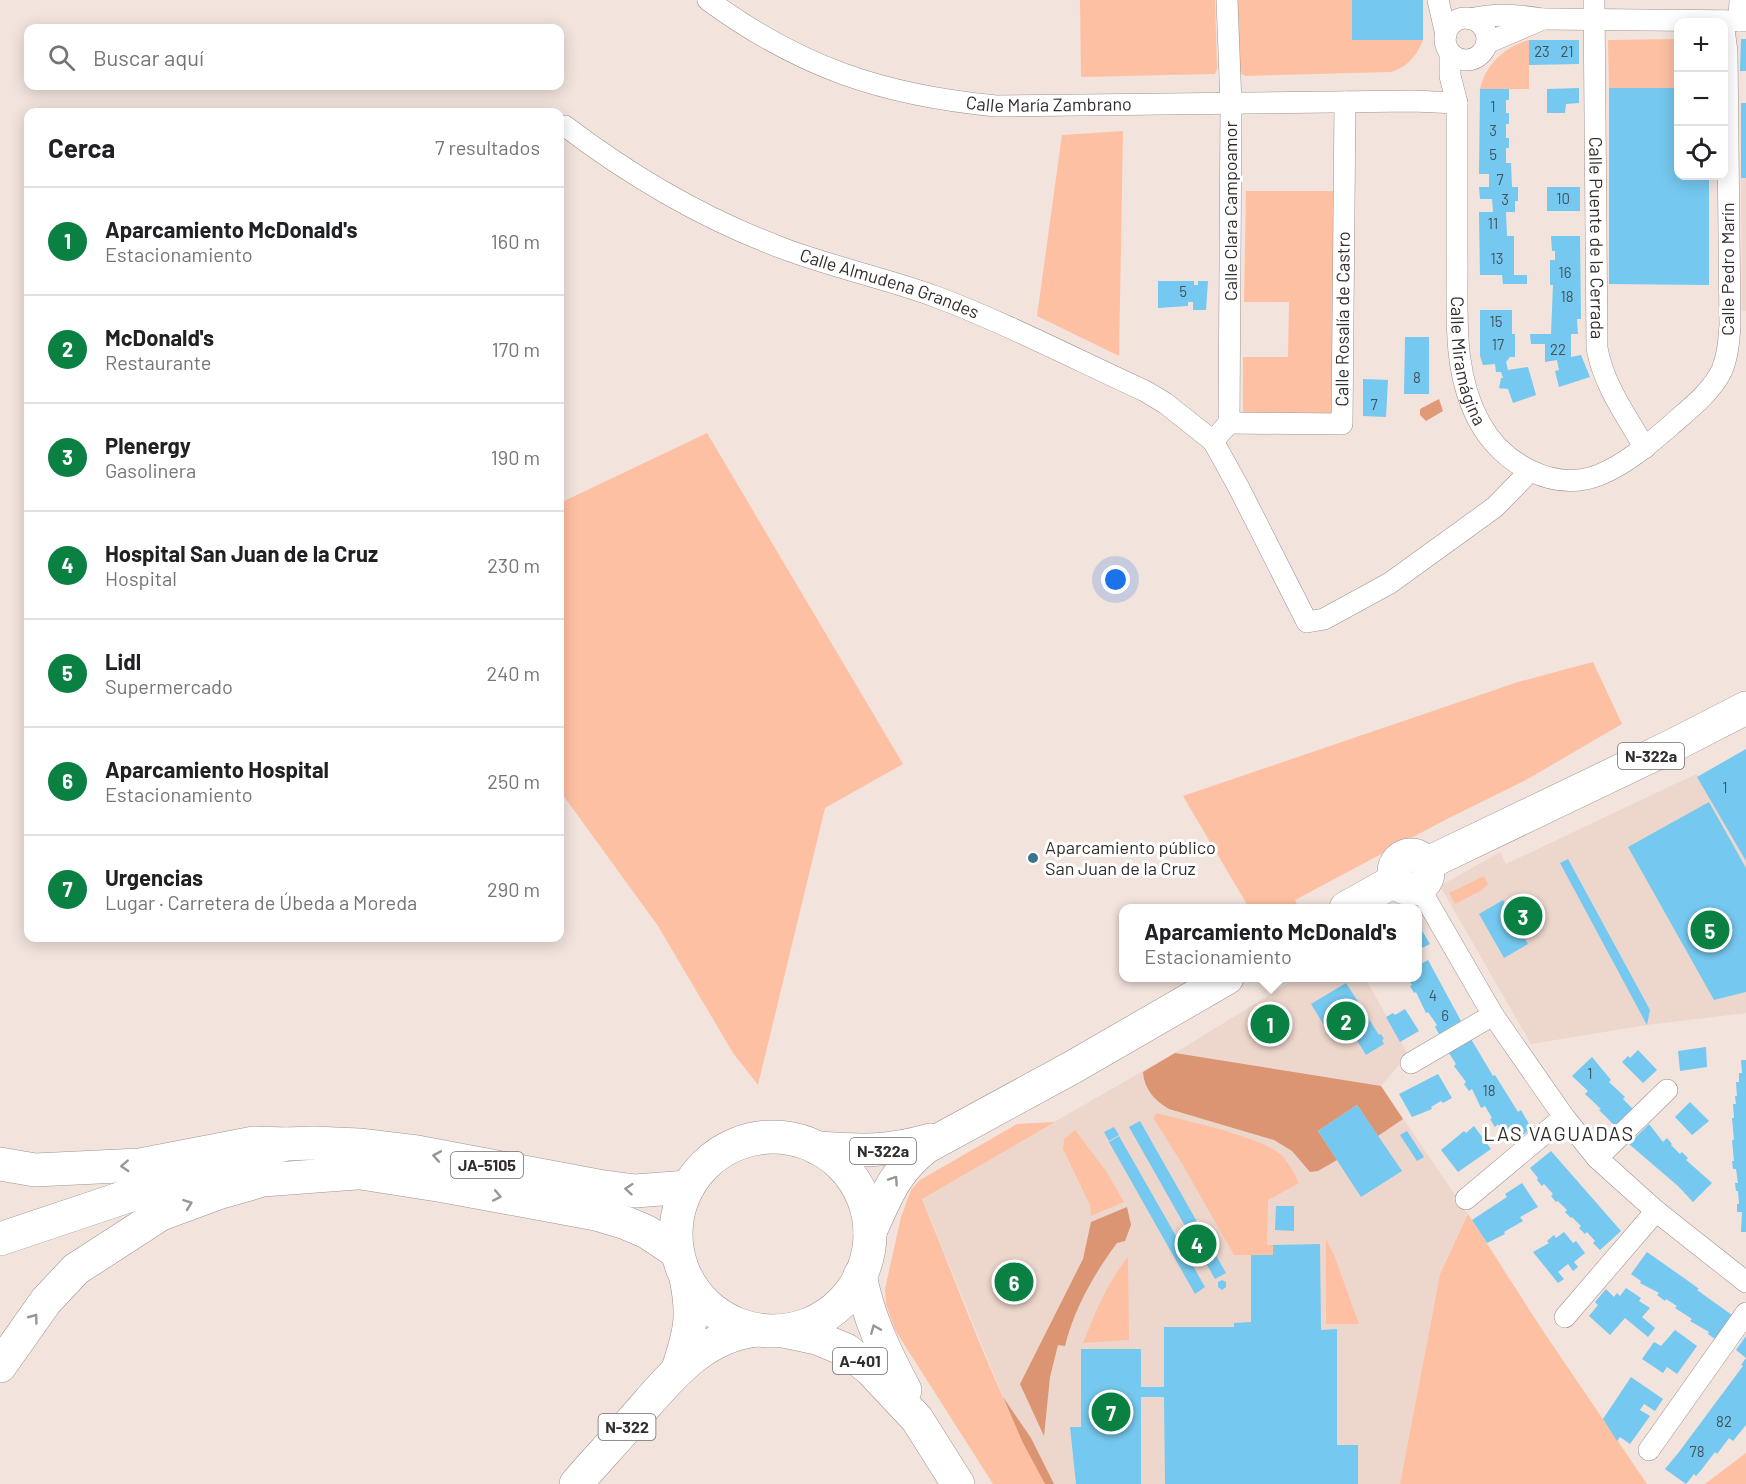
<!DOCTYPE html>
<html lang="es">
<head>
<meta charset="utf-8">
<style>
  :root { --surface:#fff; --page:#f6f6f6; --text:#202124; --muted:#757577; --line:#e0e0e0; --accent:#0b8043 }
  body { margin:0; font-family:Barlow,sans-serif; background:var(--page); color:var(--text) }
  .controls { position:absolute; right:18px; top:18px; display:grid; overflow:hidden; border-radius:12px; box-shadow:0 3px 15px #0003 }
  .controls button { width:54px; height:54px; display:grid; place-items:center; padding:0; border:0; border-bottom:2px solid var(--line); background:var(--surface); color:var(--text); font:30px sans-serif }
  .you { position:absolute; left:1116px; top:580px; width:21px; height:21px; margin:-15px; border:4px solid #fff; border-radius:50%; background:#1a73e8; box-shadow:0 0 0 9px #1a73e833 }
  .badge { display:grid; place-items:center; width:39px; height:39px; border-radius:50%; background:var(--accent); color:#fff; font-size:20px; font-weight:700 }
  .pin { position:absolute; translate:-50% -50%; border:3px solid #fff; box-shadow:0 2px 6px #0006 }
  .popup { position:absolute; left:1119px; top:904px; width:303px; height:78px; box-sizing:border-box; display:grid; place-content:center; border-radius:12px; background:var(--surface); filter:drop-shadow(0 2px 4px #0005); font-size:20px; white-space:nowrap; color:var(--muted) }
  .popup b { font-size:22px; color:var(--text) }
  .popup::after { content:''; position:absolute; left:50%; top:100%; margin-left:-12px; border:12px solid transparent; border-top-color:var(--surface) }
  .list { margin:0; padding:0; list-style:none }
  h2 { display:flex; justify-content:space-between; align-items:center; height:78px; margin:0; padding:0 24px; font-size:26px }
  h2 small { font-size:20px; font-weight:400; color:var(--muted) }
  .list li { display:grid; grid-template-columns:39px 1fr auto; gap:18px; align-items:center; box-sizing:border-box; height:108px; padding:0 24px; border-top:2px solid var(--line) }
  .list b { display:block; font-size:22px; white-space:nowrap }
  .list p { margin:0; font-size:20px; white-space:nowrap; color:var(--muted) }
  .list em { font-size:20px; font-style:normal; color:var(--muted) }
  .icon { flex:none; width:33px; height:33px; fill:none; stroke:currentColor; stroke-width:2; stroke-linecap:round; stroke-linejoin:round }
  .map { position:relative; flex:none; width:1746px; height:1484px; overflow:hidden }
  .search { position:absolute; background:var(--surface); box-shadow:0 3px 15px #0003; left:24px; top:24px; width:540px; height:66px; display:flex; align-items:center; gap:15px; box-sizing:border-box; padding:0 21px; border-radius:12px; color:var(--muted); font-size:22px }
  .panel { position:absolute; background:var(--surface); box-shadow:0 3px 15px #0003; left:24px; top:108px; width:540px; height:834px; border-radius:12px }
  .map>svg:first-child { display:block }
  .built { fill:#edd7cd }
  .green { fill:#fec0a2 }
  .forest { fill:#db9573 }
  .water { fill:#e19a78 }
  .building { fill:#75c8ef }
  .lines { fill:none; stroke-linecap:round; stroke-linejoin:round }
  .minor-casing { stroke:#9f928c; stroke-width:22 }
  .primary-casing { stroke:#9f928c; stroke-width:34 }
  .motorway-casing { stroke:#9f928c; stroke-width:34 }
  .minor { stroke:#fff; stroke-width:21 }
  .primary { stroke:#fff; stroke-width:33 }
  .motorway { stroke:#fff; stroke-width:33 }
  .oneway { stroke:#999695 }
  .poi-dot { fill:#39738c; stroke:#fff; stroke-width:2 }
  .labels { text-anchor:middle; stroke-width:6; stroke-linejoin:round; paint-order:stroke }
  .number-label { font-size:15px; fill:#44545c }
  .shield { fill:#fff; stroke:#706d6b; stroke-width:1.5 }
  .shield-label { font-size:16px; font-weight:bold; fill:#332e2b }
  .street-label { font-size:18px; fill:#332e2b; stroke:#fff }
  .poi-label { font-size:18px; fill:#332e2b; stroke:#fff; text-anchor:start }
  .neighbourhood-label { font-size:20px; letter-spacing:1.5px; fill:#332e2b; stroke:#fff }
</style>
</head>
<body>
<div class="map">
<svg width="1746" height="1484" viewBox="0 0 1746 1484">
  <rect width="100%" height="100%" fill="#f2e3dd"/>
  <g class="built">
    <polygon points="1741,178 1746,178 1746,311 1742,311"/>
    <polygon points="1696,774 1746,861 1746,1013 1647,1025 1531,1044 1440,886 1500,852 1506,864"/>
    <polygon points="1297,978 1365,978 1410,1058 1401,1063 1381,1086 1468,1214 1440,1274 1400,1484 1045,1484 1023,1443 1003,1397 922,1198 1183,1048"/>
  </g>
  <g class="green">
    <polygon points="1080,0 1215,0 1217,69 1215,74 1081,77"/>
    <path d="M 1237,0 L 1352,0 L 1352,40 L 1423,40 C 1417,55 1408,67 1391,72 L 1246,76 L 1241,74 L 1239,70 Z"/>
    <polygon points="1678,39 1678,88 1609,88 1608,40"/>
    <path d="M 1529,40 L 1529,89 L 1480,89 C 1485,65 1506,46 1529,40 Z"/>
    <polygon points="1123,131 1119,356 1037,316 1062,135"/>
    <polygon points="1246,191 1334,191 1332,413 1243,412 1243,357 1288,357 1289,302 1244,302"/>
    <polygon points="707,433 903,764 825,808 758,1085 733,1053 658,926 560,791 560,503"/>
    <polygon points="1593,662 1622,724 1526,780 1445,820 1295,900 1298,907 1296,908 1249,908 1183,796 1518,682"/>
    <polygon points="1484,876 1488,884 1482,890 1455,904 1449,893"/>
    <path d="M 1156,1113 C 1186,1121 1260,1136 1281,1155 C 1289,1162 1294,1173 1299,1183 L 1268,1200 L 1267,1245 L 1273,1245 L 1273,1255 L 1234,1255 L 1181,1162 L 1154,1119 Z"/>
    <path d="M 1055,1122 L 922,1199 C 961,1294 996,1393 1045,1484 L 993,1484 L 895,1330 L 886,1304 L 885,1289 L 901,1217 L 911,1190 L 920,1180 L 1017,1124 Z"/>
    <polygon points="1075,1130 1106,1171 1124,1202 1091,1216 1090,1205 1063,1149 1064,1139"/>
    <polygon points="1468,1214 1541,1328 1647,1484 1400,1484 1440,1274"/>
    <polygon points="1326,1239 1334,1255 1359,1324 1326,1324"/>
    <path d="M 1128,1257 L 1129,1340 L 1083,1343 C 1095,1313 1107,1283 1128,1257 Z"/>
    <polygon points="1746,1453 1746,1484 1705,1484"/>
  </g>
  <g class="forest">
    <path d="M 1175,1053 L 1381,1086 L 1403,1119 L 1378,1136 L 1357,1105 L 1318,1131 L 1337,1160 L 1318,1171 L 1310,1172 L 1292,1151 L 1274,1140 L 1169,1109 C 1155,1101 1144,1089 1143,1072 Z"/>
    <path d="M 1127,1207 L 1131,1225 L 1125,1241 L 1117,1243 C 1094,1274 1074,1309 1065,1346 L 1058,1345 L 1050,1377 L 1044,1436 L 1020,1384 L 1083,1259 L 1091,1222 Z"/>
    <polygon points="1003,1397 1031,1438 1054,1484 1045,1484 1023,1443"/>
  </g>
  <polygon class="water" points="1439,399 1443,411 1426,421 1420,415 1420,409"/>
  <g class="building">
    <rect x="1352" y="0" width="71" height="40"/>
    <polygon points="1741,39 1746,39 1746,71 1740,71"/>
    <polygon points="1529,40 1579,40 1579,64 1529,65"/>
    <polygon points="1579,88 1579,103 1566,104 1565,113 1547,113 1547,89"/>
    <polygon points="1609,88 1678,88 1678,176 1709,176 1709,285 1609,284"/>
    <polygon points="1480,89 1509,89 1509,100 1506,100 1506,113 1509,113 1509,124 1506,124 1506,138 1509,138 1509,148 1506,148 1506,163 1511,163 1512,187 1518,187 1518,201 1515,201 1515,212 1506,212 1507,236 1514,236 1514,275 1527,275 1527,284 1503,284 1502,275 1480,275 1479,212 1493,212 1492,199 1480,199 1479,187 1489,187 1489,174 1479,174"/>
    <rect x="1741" y="103" width="5" height="75"/>
    <rect x="1547" y="187" width="33" height="24"/>
    <polygon points="1551,236 1580,236 1581,319 1577,319 1578,334 1571,334 1571,357 1581,355 1590,377 1559,387 1555,371 1559,370 1557,360 1545,362 1545,344 1531,344 1530,334 1551,334 1553,285 1550,285 1550,260 1555,260 1555,251 1552,251"/>
    <polygon points="1158,281 1194,281 1194,285 1198,285 1198,281 1208,281 1206,310 1193,310 1193,302 1188,302 1188,306 1158,308"/>
    <polygon points="1480,310 1512,310 1512,334 1515,334 1515,357 1510,357 1506,362 1508,370 1528,367 1536,395 1513,403 1508,389 1499,388 1501,378 1503,378 1501,372 1496,372 1495,364 1483,365 1480,356"/>
    <polygon points="1405,337 1429,337 1429,394 1404,394"/>
    <polygon points="1363,379 1388,380 1386,417 1363,416"/>
    <polygon points="1746,749 1746,861 1697,777"/>
    <polygon points="1709,802 1746,868 1746,992 1714,1000 1628,847"/>
    <polygon points="1568,859 1650,1010 1647,1025 1560,863"/>
    <polygon points="1503,900 1528,944 1504,958 1479,914"/>
    <polygon points="1417,922 1430,944 1422,948 1421,946 1417,948"/>
    <polygon points="1428,960 1461,1021 1439,1034 1435,1027 1437,1025 1428,1012 1426,1013 1416,992 1414,993 1410,986 1412,985 1407,978 1417,978 1417,966"/>
    <polygon points="1346,983 1362,1008 1364,1007 1367,1012 1365,1013 1379,1035 1381,1034 1384,1039 1382,1040 1384,1044 1366,1055 1350,1029 1333,1040 1311,1004"/>
    <polygon points="1405,1009 1419,1031 1400,1042 1386,1017 1393,1013 1395,1015"/>
    <polygon points="1471,1039 1493,1076 1495,1075 1518,1112 1521,1110 1532,1129 1508,1144 1498,1124 1495,1127 1490,1119 1492,1118 1485,1106 1481,1108 1472,1089 1469,1091 1464,1084 1466,1082 1454,1066 1456,1064 1449,1053"/>
    <polygon points="1706,1047 1707,1067 1680,1071 1678,1051"/>
    <polygon points="1638,1050 1657,1070 1643,1083 1622,1062 1628,1056 1630,1058"/>
    <polygon points="1592,1057 1611,1080 1609,1082 1625,1097 1623,1099 1633,1109 1615,1126 1599,1110 1601,1109 1585,1094 1588,1091 1572,1076"/>
    <polygon points="1741,1060 1746,1060 1746,1232 1741,1232 1742,1212 1737,1212 1737,1204 1739,1204 1738,1191 1736,1191 1735,1183 1738,1183 1736,1169 1733,1169 1732,1161 1734,1161 1732,1140 1734,1140 1732,1118 1734,1118 1733,1104 1736,1104 1735,1096 1737,1096 1736,1082 1739,1082 1739,1073 1742,1073"/>
    <polygon points="1438,1074 1452,1098 1443,1103 1441,1101 1431,1107 1432,1109 1412,1117 1399,1094"/>
    <polygon points="1690,1102 1709,1121 1692,1135 1675,1117"/>
    <polygon points="1357,1105 1402,1171 1361,1197 1318,1131"/>
    <polygon points="1140,1121 1226,1273 1215,1279 1129,1127"/>
    <polygon points="1649,1124 1663,1142 1667,1138 1672,1144 1671,1145 1680,1154 1682,1152 1688,1158 1686,1160 1712,1183 1693,1202 1678,1186 1629,1144"/>
    <polygon points="1474,1126 1491,1149 1458,1172 1441,1150 1464,1131 1466,1133"/>
    <polygon points="1114,1127 1119,1135 1109,1141 1104,1132"/>
    <polygon points="1407,1131 1424,1157 1417,1161 1400,1135"/>
    <polygon points="1119,1136 1205,1287 1195,1294 1109,1142"/>
    <polygon points="1551,1151 1621,1231 1600,1250 1593,1243 1595,1241 1587,1232 1585,1234 1579,1228 1581,1226 1572,1217 1571,1218 1565,1212 1567,1210 1558,1201 1556,1202 1551,1196 1553,1194 1544,1184 1542,1186 1537,1180 1538,1178 1530,1168"/>
    <polygon points="1522,1183 1538,1207 1520,1217 1523,1221 1504,1232 1505,1234 1487,1243 1472,1220 1507,1197 1505,1194"/>
    <polygon points="1276,1206 1294,1206 1294,1231 1275,1230"/>
    <polygon points="1564,1232 1573,1243 1576,1241 1585,1253 1574,1262 1578,1267 1573,1271 1568,1264 1558,1272 1564,1279 1558,1283 1533,1252 1549,1243 1547,1241 1554,1235 1556,1238"/>
    <polygon points="1320,1244 1321,1330 1337,1329 1337,1445 1358,1445 1358,1484 1165,1484 1164,1397 1141,1397 1141,1484 1076,1484 1070,1427 1081,1427 1081,1349 1141,1349 1141,1387 1164,1387 1164,1327 1234,1327 1234,1323 1251,1322 1251,1255 1273,1255 1273,1245"/>
    <polygon points="1647,1252 1691,1283 1699,1289 1697,1290 1732,1315 1715,1339 1708,1334 1709,1332 1690,1321 1692,1319 1675,1308 1677,1306 1666,1299 1665,1301 1657,1295 1659,1293 1640,1283 1641,1281 1631,1274"/>
    <polygon points="1222,1280 1226,1282 1226,1287 1222,1290 1218,1287 1218,1282"/>
    <polygon points="1626,1288 1641,1298 1639,1301 1650,1308 1642,1317 1655,1328 1648,1337 1625,1318 1610,1335 1589,1316 1598,1305 1595,1302 1606,1289 1614,1297 1617,1293 1620,1296"/>
    <polygon points="1675,1330 1697,1346 1677,1374 1667,1367 1663,1373 1642,1359 1654,1342 1661,1346"/>
    <polygon points="1746,1336 1746,1425 1733,1441 1729,1438 1717,1454 1715,1452 1702,1469 1696,1476 1694,1474 1686,1484 1665,1469 1679,1452 1743,1366 1741,1365 1746,1358 1736,1350"/>
    <polygon points="1631,1377 1663,1399 1655,1411 1644,1404 1640,1410 1650,1416 1630,1444 1620,1437 1617,1441 1603,1419"/>
  </g>
  <g class="lines">
    <g class="minor-casing">
      <g id="minor">
        <path id="s1" d="M 708,0 C 801,68 883,95 996,106 L 1413,101 L 1457,103"/>
        <polyline points="1227,0 1231,104 1229,423"/>
        <polyline points="1438,0 1446,35"/>
        <path id="s2" d="M 1594,0 L 1597,348 C 1603,384 1627,417 1645,448"/>
        <circle cx="1466" cy="39" r="21"/>
        <path d="M 1471,19 C 1495,13 1518,15 1543,19 L 1746,21"/>
        <polyline points="1739,21 1740,0"/>
        <polyline points="1487,43 1543,19"/>
        <path id="s3" d="M 1450,53 L 1450,76 L 1457,103 C 1457,153 1457,203 1457,253 C 1458,311 1451,371 1480,423 C 1502,463 1553,493 1599,475 C 1626,464 1648,445 1670,426 C 1688,410 1711,393 1722,370 C 1728,355 1729,340 1730,325 L 1727,52 L 1723,21"/>
        <path id="s4" d="M 565,126 C 631,176 704,219 782,248 C 832,267 884,278 934,296 C 1006,323 1075,359 1145,391 L 1165,403 L 1213,441 L 1229,423"/>
        <path id="s5" d="M 1229,423 L 1342,424 L 1345,102"/>
        <polyline points="1213,441 1239,488 1307,622 1324,619 1390,583 1495,507 1530,471"/>
        <polyline points="1419,887 1493,1015 1564,1117 1597,1158 1656,1211 1746,1282"/>
        <polyline points="1411,1063 1493,1015"/>
        <polyline points="1597,1158 1667,1090"/>
        <polyline points="1466,1199 1564,1117"/>
        <polyline points="1565,1317 1656,1211"/>
        <polyline points="1649,1450 1746,1313"/>
      </g>
    </g>
    <g class="primary-casing">
      <g id="primary">
        <circle cx="1411" cy="872" r="17"/>
        <polyline points="1426,864 1670,747 1746,708"/>
        <polyline points="1346,908 1396,880"/>
        <circle cx="773" cy="1234" r="97"/>
        <path d="M 817,1148 C 861,1151 888,1152 930,1140"/>
        <polyline points="329,1168 444,1186 596,1214 626,1223 647,1232 677,1252"/>
        <path d="M 870,1232 C 886,1197 894,1172 926,1147 L 1073,1067 L 1227,978"/>
        <polyline points="0,1239 170,1182 221,1161 286,1144 313,1143 359,1145 417,1152 598,1186 635,1191 688,1187"/>
        <path d="M 860,1275 C 868,1317 885,1353 905,1390"/>
        <polyline points="784,1331 817,1338 846,1350 870,1369 917,1419 958,1484"/>
        <path d="M 678,1369 C 690,1332 694,1317 686,1278"/>
        <path d="M 576,1484 C 594,1463 613,1443 631,1422 C 667,1382 699,1336 757,1330"/>
      </g>
    </g>
    <g class="motorway-casing">
      <g id="motorway">
        <polyline points="0,1164 35,1170 140,1165 254,1143 286,1144"/>
        <polyline points="0,1366 46,1301 76,1269 161,1214 218,1193 263,1180 356,1173"/>
      </g>
    </g>
    <use href="#minor" class="minor"/>
    <use href="#primary" class="primary"/>
    <use href="#motorway" class="motorway"/>
  </g>
  <defs><path id="oneway-chevron" d="M-2-3.5L2.5 0L-2 3.5" fill="none" stroke-width="1.6" stroke-linecap="round" stroke-linejoin="round" transform="scale(1.5)"/></defs>
  <g class="oneway">
    <use href="#oneway-chevron" transform="translate(437 1156) rotate(-170)"/>
    <use href="#oneway-chevron" transform="translate(125 1166) rotate(177)"/>
    <use href="#oneway-chevron" transform="translate(894 1180) rotate(-56)"/>
    <use href="#oneway-chevron" transform="translate(629 1189) rotate(-175)"/>
    <use href="#oneway-chevron" transform="translate(497 1196) rotate(11)"/>
    <use href="#oneway-chevron" transform="translate(188 1204) rotate(-20)"/>
    <use href="#oneway-chevron" transform="translate(34 1318) rotate(-53)"/>
    <use href="#oneway-chevron" transform="translate(875 1329) rotate(-112)"/>
  </g>
  <circle class="poi-dot" cx="1033" cy="858" r="6"/>
  <g class="labels">
    <g class="number-label">
      <text x="1542" y="57">23</text>
      <text x="1567" y="57">21</text>
      <text x="1493" y="112">1</text>
      <text x="1493" y="136">3</text>
      <text x="1493" y="160">5</text>
      <text x="1500" y="185">7</text>
      <text x="1563" y="204">10</text>
      <text x="1505" y="205">3</text>
      <text x="1493" y="229">11</text>
      <text x="1497" y="264">13</text>
      <text x="1565" y="278">16</text>
      <text x="1183" y="297">5</text>
      <text x="1567" y="302">18</text>
      <text x="1496" y="327">15</text>
      <text x="1498" y="350">17</text>
      <text x="1558" y="355">22</text>
      <text x="1417" y="383">8</text>
      <text x="1374" y="410">7</text>
      <text x="1725" y="793">1</text>
      <text x="1433" y="1001">4</text>
      <text x="1445" y="1021">6</text>
      <text x="1590" y="1079">1</text>
      <text x="1489" y="1096">18</text>
      <text x="1724" y="1427">82</text>
      <text x="1697" y="1457">78</text>
    </g>
    <g class="shield">
      <rect x="1618" y="743" width="66" height="26" rx="4.5"/>
      <rect x="850" y="1138" width="66" height="26" rx="4.5"/>
      <rect x="451" y="1152" width="72" height="26" rx="4.5"/>
      <rect x="833" y="1348" width="54" height="26" rx="4.5"/>
      <rect x="598.5" y="1414" width="57" height="26" rx="4.5"/>
    </g>
    <g class="shield-label">
      <text x="1651" y="762">N-322a</text>
      <text x="883" y="1157">N-322a</text>
      <text x="487" y="1171">JA-5105</text>
      <text x="860" y="1367">A-401</text>
      <text x="627" y="1433">N-322</text>
    </g>
    <g class="street-label">
      <text dy="6" stroke="none"><textPath href="#s1" startOffset="364">Calle María Zambrano</textPath></text>
      <text transform="translate(1231 211) rotate(-90)" y="6">Calle Clara Campoamor</text>
      <text dy="6" stroke="none"><textPath href="#s2" startOffset="238">Calle Puente de la Cerrada</textPath></text>
      <text transform="translate(1728 269) rotate(-90)" y="6">Calle Pedro Marín</text>
      <text dy="6" stroke="none"><textPath href="#s4" startOffset="363">Calle Almudena Grandes</textPath></text>
      <text dy="6" stroke="none"><textPath href="#s5" startOffset="218">Calle Rosalía de Castro</textPath></text>
      <text dy="6" stroke="none"><textPath href="#s3" startOffset="310">Calle Miramágina</textPath></text>
    </g>
    <g class="poi-label">
      <text x="1045" y="854">Aparcamiento público<tspan x="1045" dy="21">San Juan de la Cruz</tspan></text>
    </g>
    <g class="neighbourhood-label">
      <text x="1559" y="1141">LAS VAGUADAS</text>
    </g>
  </g>
</svg>
<div class="controls">
<button>+</button>
<button>−</button>
<button><svg class="icon" aria-label="locate" viewBox="0 0 24 24"><circle cx="12" cy="12" r="6"/><path d="M12 2v4M12 18v4M2 12h4M18 12h4"/></svg></button>
</div>
<div class="you"></div>
<div class="pin badge" style="left:1270px;top:1024px">1</div>
<div class="popup"><b>Aparcamiento McDonald's</b>Estacionamiento</div>
<div class="pin badge" style="left:1346px;top:1021px">2</div>
<div class="pin badge" style="left:1523px;top:916px">3</div>
<div class="pin badge" style="left:1197px;top:1244px">4</div>
<div class="pin badge" style="left:1710px;top:930px">5</div>
<div class="pin badge" style="left:1014px;top:1282px">6</div>
<div class="pin badge" style="left:1111px;top:1412px">7</div>
<div class="search"><svg class="icon" aria-label="search" viewBox="0 0 24 24"><circle cx="10" cy="10" r="6"/><path d="M15 15l6 6"/></svg>Buscar aquí</div>
<section class="panel">
<h2>Cerca<small>7 resultados</small></h2>
<ul class="list">
<li><span class="badge">1</span><div><b>Aparcamiento McDonald's</b><p>Estacionamiento</p></div><em>160 m</em></li>
<li><span class="badge">2</span><div><b>McDonald's</b><p>Restaurante</p></div><em>170 m</em></li>
<li><span class="badge">3</span><div><b>Plenergy</b><p>Gasolinera</p></div><em>190 m</em></li>
<li><span class="badge">4</span><div><b>Hospital San Juan de la Cruz</b><p>Hospital</p></div><em>230 m</em></li>
<li><span class="badge">5</span><div><b>Lidl</b><p>Supermercado</p></div><em>240 m</em></li>
<li><span class="badge">6</span><div><b>Aparcamiento Hospital</b><p>Estacionamiento</p></div><em>250 m</em></li>
<li><span class="badge">7</span><div><b>Urgencias</b><p>Lugar · Carretera de Úbeda a Moreda</p></div><em>290 m</em></li>
</ul>
</section>
</div>
</body>
</html>
